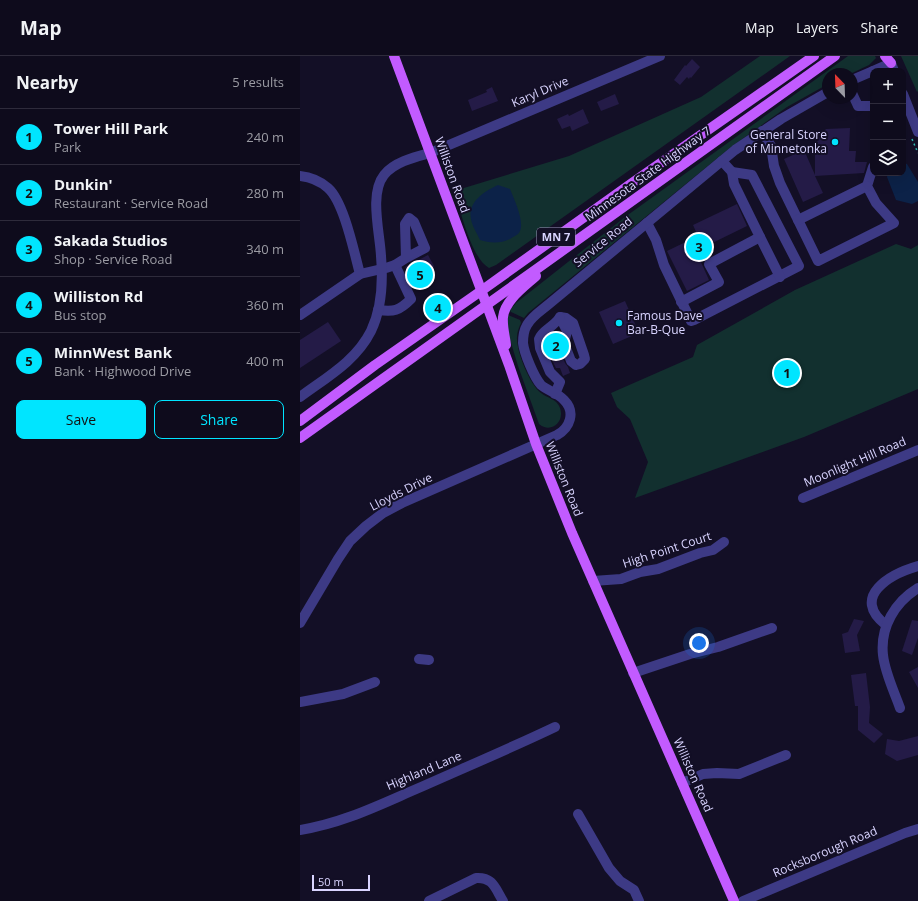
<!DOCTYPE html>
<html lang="en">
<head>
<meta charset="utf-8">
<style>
  :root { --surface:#0e0b1c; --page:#171425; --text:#f1f3f6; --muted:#9b9ba3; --line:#2e2b3b; --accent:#00e5ff }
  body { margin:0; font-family:"Open Sans",sans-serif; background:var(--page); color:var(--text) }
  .controls { position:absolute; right:12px; top:12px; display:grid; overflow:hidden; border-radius:8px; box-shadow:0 4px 16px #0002 }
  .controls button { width:36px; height:36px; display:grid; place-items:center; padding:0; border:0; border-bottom:1px solid var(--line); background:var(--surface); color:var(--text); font:20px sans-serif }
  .compass { position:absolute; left:522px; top:12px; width:36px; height:36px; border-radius:50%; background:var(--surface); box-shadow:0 4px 16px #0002; rotate:337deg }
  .scale { position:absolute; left:12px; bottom:10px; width:58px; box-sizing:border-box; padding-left:4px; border:2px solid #d9d4ff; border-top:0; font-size:11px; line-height:14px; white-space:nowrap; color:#d9d4ff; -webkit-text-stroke:3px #130f26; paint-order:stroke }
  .you { position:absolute; left:399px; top:587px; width:14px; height:14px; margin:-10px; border:3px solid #fff; border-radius:50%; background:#1a73e8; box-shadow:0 0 0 6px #1a73e833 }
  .badge { display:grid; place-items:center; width:26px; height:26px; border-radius:50%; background:var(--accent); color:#111; font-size:13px; font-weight:700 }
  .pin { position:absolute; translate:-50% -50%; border:2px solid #fff; box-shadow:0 1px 4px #0006 }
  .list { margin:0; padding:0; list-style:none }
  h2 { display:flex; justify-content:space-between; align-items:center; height:52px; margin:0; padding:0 16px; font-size:17px }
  h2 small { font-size:13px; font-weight:400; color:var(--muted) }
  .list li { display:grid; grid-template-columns:26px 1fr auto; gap:12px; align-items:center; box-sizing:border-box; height:56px; padding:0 16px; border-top:1px solid var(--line) }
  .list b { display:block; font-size:15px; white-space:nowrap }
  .list p { margin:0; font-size:13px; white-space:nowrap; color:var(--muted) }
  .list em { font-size:13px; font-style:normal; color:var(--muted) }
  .actions { display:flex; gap:8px; padding:12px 16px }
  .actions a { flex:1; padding:9px 0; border:1px solid var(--accent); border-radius:8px; text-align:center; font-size:14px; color:var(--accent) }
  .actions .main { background:var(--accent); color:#111 }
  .icon { flex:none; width:22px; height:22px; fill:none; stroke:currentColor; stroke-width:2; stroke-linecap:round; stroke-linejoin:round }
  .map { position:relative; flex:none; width:618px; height:845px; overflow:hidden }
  header { display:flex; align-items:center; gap:24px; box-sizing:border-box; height:56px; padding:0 20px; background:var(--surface); border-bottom:1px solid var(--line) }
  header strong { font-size:19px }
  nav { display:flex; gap:22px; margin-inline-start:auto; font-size:14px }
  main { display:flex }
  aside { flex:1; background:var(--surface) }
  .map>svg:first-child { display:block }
  .green { fill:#12302f }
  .water { fill:#0c2248 }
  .building { fill:#241b47 }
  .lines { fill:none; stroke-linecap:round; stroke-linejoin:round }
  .path { stroke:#2fb8b0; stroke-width:1.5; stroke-dasharray:2 3; stroke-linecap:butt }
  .minor { stroke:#3d3a85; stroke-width:10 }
  .major { stroke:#c25bff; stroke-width:10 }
  .poi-dot { fill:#00e5ff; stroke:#130f26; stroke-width:1.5 }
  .labels { text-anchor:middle; stroke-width:4; stroke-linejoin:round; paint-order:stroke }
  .shield { fill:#130f26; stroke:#9e99be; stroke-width:1 }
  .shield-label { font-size:11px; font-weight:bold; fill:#d9d4ff }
  .street-label { font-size:12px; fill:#d9d4ff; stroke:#130f26 }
  .poi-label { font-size:12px; fill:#d9d4ff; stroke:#130f26; text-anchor:end }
</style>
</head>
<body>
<header>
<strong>Map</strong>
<nav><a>Map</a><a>Layers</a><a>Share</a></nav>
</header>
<main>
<aside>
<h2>Nearby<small>5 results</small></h2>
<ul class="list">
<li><span class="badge">1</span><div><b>Tower Hill Park</b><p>Park</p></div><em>240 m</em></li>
<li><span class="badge">2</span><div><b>Dunkin'</b><p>Restaurant · Service Road</p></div><em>280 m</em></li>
<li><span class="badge">3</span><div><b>Sakada Studios</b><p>Shop · Service Road</p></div><em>340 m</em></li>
<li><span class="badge">4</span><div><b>Williston Rd</b><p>Bus stop</p></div><em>360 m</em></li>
<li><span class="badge">5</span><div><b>MinnWest Bank</b><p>Bank · Highwood Drive</p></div><em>400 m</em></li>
</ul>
<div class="actions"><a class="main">Save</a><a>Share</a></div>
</aside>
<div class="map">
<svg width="618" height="845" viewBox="0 0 618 845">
  <rect width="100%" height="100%" fill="#130f26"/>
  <g class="green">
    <path d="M 460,0 L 490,0 L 196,209 L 189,212 C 171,202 161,155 154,135 L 269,100 L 401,41 Z"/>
    <polygon points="548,0 575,0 576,2 569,9 550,18 528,18 528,28 487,51 431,91 228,257 224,262 211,256 210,254 216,247 325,161"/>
    <polygon points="601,0 618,0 618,35 617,36"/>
    <polygon points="596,188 611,193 618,189 618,333 504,381 335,442 348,406 330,363 317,351 311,337 393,301 397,289 495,234"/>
    <path d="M 208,259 L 220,264 L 221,267 C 219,271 217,276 217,281 C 216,295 230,329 241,337 C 247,342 257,343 260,352 C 265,366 251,378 239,368 L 218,310 L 206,270 Z"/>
  </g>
  <g class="water">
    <polygon points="603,107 607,108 618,126 618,145 612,148 596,144 587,121 588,117 603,117"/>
    <path d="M 198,129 L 210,133 C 214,143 227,170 218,178 C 216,180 212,181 210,183 C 200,188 189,187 180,184 C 177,177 172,170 171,163 C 167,146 185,135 198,129 Z"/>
  </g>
  <g class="building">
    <polygon points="392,3 400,11 391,22 390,21 389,23 387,21 380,29 374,24 385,9 386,10"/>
    <polygon points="192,31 198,45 172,55 168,44 187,36 186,34"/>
    <polygon points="315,38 319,48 301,55 297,46"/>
    <polygon points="283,53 289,67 272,75 270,70 262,73 257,63 268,58 269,60"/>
    <polygon points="550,72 549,95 556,95 555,106 567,106 564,117 515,120 523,137 503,146 484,103 504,94 515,119 515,85 526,73"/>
    <polygon points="437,148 447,170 396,195 409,224 387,235 367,195 398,180 393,169"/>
    <polygon points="128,199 134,210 129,228 117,233 105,211"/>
    <polygon points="325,245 339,277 313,288 299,256"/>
    <polygon points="28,266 41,285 0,312 0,284"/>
    <polygon points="258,283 258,289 265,307 268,311 270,317 263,320 260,312 256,312 250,300 253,299 248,287"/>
    <polygon points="554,563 564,565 557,579 560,595 545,597 542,578 548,576"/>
    <polygon points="612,564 618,565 618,582 612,599 602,595"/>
    <polygon points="618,611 618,632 609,616"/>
    <polygon points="566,617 570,651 569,667 583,678 574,687 558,674 558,650 555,650 551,619"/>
    <polygon points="618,680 618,699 597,705 585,698 587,683 599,685"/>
  </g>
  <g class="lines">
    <polyline class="path" points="612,83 618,97"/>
    <g class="minor">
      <polyline points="573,15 591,7 594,15"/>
      <polyline points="552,24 573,15"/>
      <polyline points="552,37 558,50 573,50"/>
      <polyline points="603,38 618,76"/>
      <polyline points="462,75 471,90 474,110 480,127 518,205 594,167 576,147 567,130 573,111"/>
      <path d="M 0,120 C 10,121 20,125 28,132 C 44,146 54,196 60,218"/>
      <polyline points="498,164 567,130"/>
      <polyline points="347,167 356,184 364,209 391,265 394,264 499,210 452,119 432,116"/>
      <polyline points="460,181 480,221"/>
      <polyline points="381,246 419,226 409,208 460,181 434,128 432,116 422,105"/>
      <path d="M 78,254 C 94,256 99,255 111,243 L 95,209"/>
      <polyline points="0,259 60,218 86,212 95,209 106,202 105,168 109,162 114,166 125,192 106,202"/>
      <polygon points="260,261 266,262 273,267 284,299 285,303 280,308 276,309 271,305 264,287 267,275"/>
      <path d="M 255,338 L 260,326 L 250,316 L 240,292 L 239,283 C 242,274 254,271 260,261"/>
      <path d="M 0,341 C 27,321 56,305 71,275 C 82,252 83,224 81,200 C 80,177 69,138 84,119 C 94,106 115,101 130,97 L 360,0"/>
      <polyline points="503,442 618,394"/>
      <polyline points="293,525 321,523 340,516 358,513 400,497 413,494 424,486"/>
      <path d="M 0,567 L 38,503 L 50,485 L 66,470 L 83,457 L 102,447 L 257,379 C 270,372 276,356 264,344 C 258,337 248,335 241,329 C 234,321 224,297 223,287 C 223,280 224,274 227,269 C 232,260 242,254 249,248 L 435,94 L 481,63 L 528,36"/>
      <path d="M 586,569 C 550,541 590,518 618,510"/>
      <polyline points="119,603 129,604"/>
      <polyline points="333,617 390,598 418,591 472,572"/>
      <polyline points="0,646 43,638 75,626"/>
      <path d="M 600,652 C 594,635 585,617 583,599 C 580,571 595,546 618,532"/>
      <polyline points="382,727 403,718 417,717 439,718 486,699"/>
      <polyline points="278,758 309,812 320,825 334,834 339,845"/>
      <path d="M 0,774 C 44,767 81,748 121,731 C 166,711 211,692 255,671"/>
      <path d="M 129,845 L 176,822 C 193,821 195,832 203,845"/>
      <polyline points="443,845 605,777 618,773"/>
    </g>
    <g class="major">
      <polyline points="94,0 209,309 236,388 272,477 434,845"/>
      <polyline points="585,0 591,7"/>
      <path d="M 206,289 C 205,280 202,270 203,261 C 205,244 224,231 236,220"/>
      <polyline points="0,365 75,309 181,235 332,127 514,0"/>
      <polyline points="0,382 535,0"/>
    </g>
  </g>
  <g class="poi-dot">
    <circle cx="535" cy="86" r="4"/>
    <circle cx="319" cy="267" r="4"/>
  </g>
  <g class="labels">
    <rect class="shield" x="237" y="172" width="38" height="18" rx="3"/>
    <g class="shield-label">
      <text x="256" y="185">MN 7</text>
    </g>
    <g class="street-label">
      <text transform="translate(240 36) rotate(-23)" y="4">Karyl Drive</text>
      <text transform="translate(348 118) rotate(-36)" y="4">Minnesota State Highway 7</text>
      <text transform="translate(152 119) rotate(70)" y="4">Williston Road</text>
      <text transform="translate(303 186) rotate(-39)" y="4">Service Road</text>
      <text transform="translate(555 406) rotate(-23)" y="4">Moonlight Hill Road</text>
      <text transform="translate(264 423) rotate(68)" y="4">Williston Road</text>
      <text transform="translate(101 436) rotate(-27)" y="4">Lloyds Drive</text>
      <text transform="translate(367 494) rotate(-18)" y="4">High Point Court</text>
      <text transform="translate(124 715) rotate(-23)" y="4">Highland Lane</text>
      <text transform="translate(393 719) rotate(66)" y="4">Williston Road</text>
      <text transform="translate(525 796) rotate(-23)" y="4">Rocksborough Road</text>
    </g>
    <g class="poi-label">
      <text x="527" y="83">General Store<tspan x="527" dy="14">of Minnetonka</tspan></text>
      <text x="327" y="264" text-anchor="start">Famous Dave<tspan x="327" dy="14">Bar-B-Que</tspan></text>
    </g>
  </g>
</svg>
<div class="controls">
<button>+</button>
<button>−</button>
<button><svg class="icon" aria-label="layers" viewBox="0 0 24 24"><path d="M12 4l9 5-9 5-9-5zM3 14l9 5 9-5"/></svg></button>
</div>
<svg class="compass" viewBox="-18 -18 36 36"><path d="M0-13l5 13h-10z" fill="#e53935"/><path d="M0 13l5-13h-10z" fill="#9b9ba3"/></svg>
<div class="scale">50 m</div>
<div class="you"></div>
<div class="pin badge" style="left:487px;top:317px">1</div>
<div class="pin badge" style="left:256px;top:290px">2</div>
<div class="pin badge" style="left:399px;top:191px">3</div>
<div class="pin badge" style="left:138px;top:252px">4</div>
<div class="pin badge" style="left:120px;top:219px">5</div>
</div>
</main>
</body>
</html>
